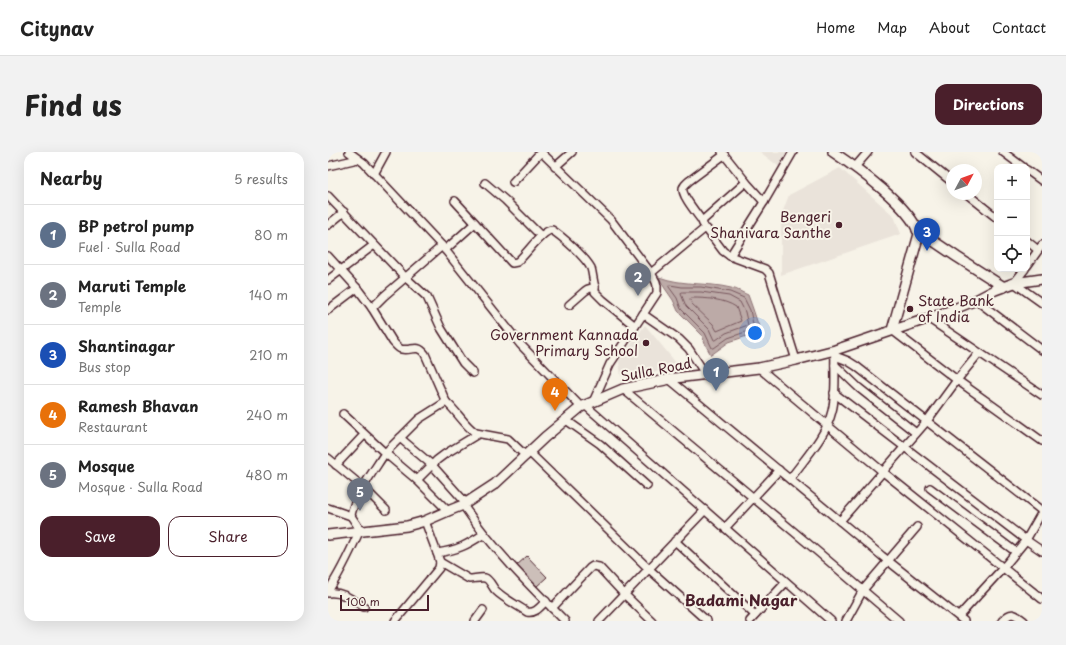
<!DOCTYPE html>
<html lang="en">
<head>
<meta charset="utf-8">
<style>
  :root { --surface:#fff; --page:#f2f2f2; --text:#222; --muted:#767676; --line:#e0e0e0; --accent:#4a1f2b }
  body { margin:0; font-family:"Playpen Sans",sans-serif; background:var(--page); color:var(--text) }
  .controls { position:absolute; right:12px; top:12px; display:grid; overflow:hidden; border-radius:8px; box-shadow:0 4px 16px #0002 }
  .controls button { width:36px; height:36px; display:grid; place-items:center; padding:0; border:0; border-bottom:1px solid var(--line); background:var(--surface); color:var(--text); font:20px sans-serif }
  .compass { position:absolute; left:618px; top:12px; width:36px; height:36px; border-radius:50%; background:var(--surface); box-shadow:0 4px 16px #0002; rotate:49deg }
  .scale { position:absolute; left:12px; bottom:10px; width:89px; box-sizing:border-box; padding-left:4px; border:2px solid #4a1f2b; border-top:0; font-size:11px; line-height:14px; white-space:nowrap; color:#4a1f2b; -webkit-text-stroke:3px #f7f3e8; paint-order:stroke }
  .you { position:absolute; left:427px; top:181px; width:14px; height:14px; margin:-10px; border:3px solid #fff; border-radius:50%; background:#1a73e8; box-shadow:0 0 0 6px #1a73e833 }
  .badge { display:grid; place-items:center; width:26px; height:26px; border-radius:50%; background:var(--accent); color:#fff; font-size:13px; font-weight:700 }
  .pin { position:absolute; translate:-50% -33px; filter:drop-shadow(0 1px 2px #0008) }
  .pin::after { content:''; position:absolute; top:21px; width:14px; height:12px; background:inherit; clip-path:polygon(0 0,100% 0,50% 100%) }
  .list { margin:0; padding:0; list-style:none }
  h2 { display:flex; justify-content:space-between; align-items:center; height:52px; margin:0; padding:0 16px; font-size:17px }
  h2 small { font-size:13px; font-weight:400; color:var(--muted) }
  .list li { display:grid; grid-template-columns:26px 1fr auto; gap:12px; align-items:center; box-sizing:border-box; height:60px; padding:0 16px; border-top:1px solid var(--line) }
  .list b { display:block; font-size:15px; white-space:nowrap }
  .list p { margin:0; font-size:13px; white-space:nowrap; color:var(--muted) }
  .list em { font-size:13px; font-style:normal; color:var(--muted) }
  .actions { display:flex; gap:8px; padding:12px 16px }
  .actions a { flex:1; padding:9px 0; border:1px solid var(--accent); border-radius:12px; text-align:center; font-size:14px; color:var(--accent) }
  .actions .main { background:var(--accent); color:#fff }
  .icon { flex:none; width:22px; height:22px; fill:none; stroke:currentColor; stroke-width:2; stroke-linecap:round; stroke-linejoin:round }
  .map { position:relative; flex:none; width:714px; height:469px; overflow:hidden; border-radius:12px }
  header { display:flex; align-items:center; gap:24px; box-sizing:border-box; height:56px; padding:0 20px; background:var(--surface); border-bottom:1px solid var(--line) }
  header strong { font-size:19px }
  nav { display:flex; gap:22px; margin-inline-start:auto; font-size:14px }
  .intro { display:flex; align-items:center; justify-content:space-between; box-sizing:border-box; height:96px; padding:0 24px }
  h1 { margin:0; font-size:28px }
  .button { padding:10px 18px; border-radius:12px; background:var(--accent); color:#fff; font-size:14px; font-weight:700 }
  main { display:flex; gap:24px; padding:0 24px }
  aside { flex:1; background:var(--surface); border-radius:12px; box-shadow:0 4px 16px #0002 }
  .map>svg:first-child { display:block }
  .built { fill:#eae3da }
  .water { fill:#bcaaa7; stroke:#8e7275 }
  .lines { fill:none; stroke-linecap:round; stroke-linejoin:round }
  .shore { stroke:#78575d; stroke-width:1 }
  .building { fill:#ccbfb9; stroke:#4a1f2b }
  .minor-casing { stroke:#4a1f2b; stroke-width:10 }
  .major-casing { stroke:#4a1f2b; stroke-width:12 }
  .minor { stroke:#f7f3e8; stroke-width:7 }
  .major { stroke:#f7f3e8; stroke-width:9 }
  .poi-dot { fill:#4a1f2b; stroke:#f7f3e8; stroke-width:1.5 }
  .labels { text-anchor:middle; stroke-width:4; stroke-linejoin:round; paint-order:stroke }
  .poi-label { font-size:14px; fill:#4a1f2b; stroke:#f7f3e8; text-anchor:end }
  .street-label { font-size:14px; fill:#4a1f2b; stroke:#f7f3e8 }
  .neighbourhood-label { font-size:15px; font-weight:bold; fill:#4a1f2b; stroke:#f7f3e8 }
</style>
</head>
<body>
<header>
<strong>Citynav</strong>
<nav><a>Home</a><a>Map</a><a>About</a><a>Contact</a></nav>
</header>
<div class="intro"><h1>Find us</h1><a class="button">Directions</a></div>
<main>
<aside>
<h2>Nearby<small>5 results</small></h2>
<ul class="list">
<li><span class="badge" style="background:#5c6f8a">1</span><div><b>BP petrol pump</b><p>Fuel · Sulla Road</p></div><em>80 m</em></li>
<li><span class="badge" style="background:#6b7280">2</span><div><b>Maruti Temple</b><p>Temple</p></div><em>140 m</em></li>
<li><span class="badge" style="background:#1a4fb4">3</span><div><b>Shantinagar</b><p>Bus stop</p></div><em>210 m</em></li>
<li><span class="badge" style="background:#e8710a">4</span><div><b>Ramesh Bhavan</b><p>Restaurant</p></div><em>240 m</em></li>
<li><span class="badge" style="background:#6b7280">5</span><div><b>Mosque</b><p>Mosque · Sulla Road</p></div><em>480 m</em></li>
</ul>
<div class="actions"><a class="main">Save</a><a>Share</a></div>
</aside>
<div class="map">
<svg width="714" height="469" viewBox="0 0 714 469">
  <rect width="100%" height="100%" fill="#f7f3e8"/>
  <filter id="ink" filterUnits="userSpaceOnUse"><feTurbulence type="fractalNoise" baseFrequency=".025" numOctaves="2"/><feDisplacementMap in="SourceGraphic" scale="8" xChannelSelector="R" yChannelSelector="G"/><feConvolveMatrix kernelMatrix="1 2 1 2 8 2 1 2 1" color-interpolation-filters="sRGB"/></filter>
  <g filter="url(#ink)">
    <g class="built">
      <polygon points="432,0 461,0 454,17"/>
      <polygon points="512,16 566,64 573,82 453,123 453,64 461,43"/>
      <polygon points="317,173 353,217 293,224 291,209"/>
    </g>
    <path class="water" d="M 331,125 C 355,134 379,130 403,136 C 409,137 415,141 420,143 L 425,157 L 433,181 L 428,181 L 401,190 L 383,203 L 377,192 L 374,183 L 350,159 L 345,148 L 336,135 Z"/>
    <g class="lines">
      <g class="shore">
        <polygon points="342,133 354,135 373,135 402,140 416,146 422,158 426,177 400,186 386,196 384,196 377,181 353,157 349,146 341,135"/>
        <polygon points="355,140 373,140 401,144 412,150 417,160 420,173 398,181 388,188 386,188 381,177 358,154 353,142 353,141"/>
        <path d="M 364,146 C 378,146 396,147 408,155 L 413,169 L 389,179 L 385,172 L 363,151 L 362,148 Z"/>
      </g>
    </g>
    <polygon class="building" points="199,404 219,425 208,435 188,414"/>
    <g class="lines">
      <g class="minor-casing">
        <g id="minor">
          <polyline points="21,0 36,11 114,94 192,192 253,255"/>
          <polyline points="213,0 283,68 323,121 328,130 329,134 329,141 282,212 265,250"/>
          <polyline points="394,0 418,30 436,50"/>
          <polyline points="587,0 624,30"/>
          <polyline points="675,0 695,15"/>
          <polyline points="0,14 30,7"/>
          <polyline points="227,15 244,0"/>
          <polyline points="527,15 540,0"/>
          <polyline points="699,18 714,29"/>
          <polyline points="46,22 58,0"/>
          <polyline points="185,30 213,0"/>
          <polyline points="157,31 177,48 213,84"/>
          <polyline points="639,42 669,66"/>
          <polyline points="0,44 77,125 99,145 113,176 135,211 145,221"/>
          <path d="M 127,49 L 184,111 L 189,110 C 198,103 214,78 224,78 C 235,85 257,105 263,116 C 265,123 265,129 267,135"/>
          <path d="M 374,69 C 370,63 353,43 355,36 C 356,33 359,31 361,29 L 396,3"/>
          <polyline points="375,72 374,69 418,30"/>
          <polyline points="0,73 16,60"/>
          <polyline points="699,89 710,98"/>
          <polyline points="117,98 147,71"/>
          <path d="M 0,104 L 29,136 L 44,156 L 65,190 C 68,193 70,196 73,197 C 83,200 89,191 97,202 L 118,250 L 91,267 L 57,301 L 89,328 L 120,359"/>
          <polyline points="402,104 437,117 441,121 468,208"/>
          <polyline points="699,114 714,93"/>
          <polyline points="697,117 686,131 714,151"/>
          <polyline points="323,121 376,77 379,77 380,79 395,99 402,104 436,50 465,0"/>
          <polyline points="0,128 46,93"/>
          <polyline points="648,148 714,198"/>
          <polyline points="241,153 257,139 260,137 267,135 267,140 275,148 307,174"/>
          <polyline points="44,156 56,144 114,94"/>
          <polyline points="0,158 29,136"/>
          <polyline points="315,162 351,187 361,197 378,223"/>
          <polyline points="600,166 714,243"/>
          <polyline points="564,178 629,228 714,289"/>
          <polyline points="507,204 520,209 528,214 714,359"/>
          <polyline points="507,213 531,236 588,281"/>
          <polyline points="431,216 554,319 714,447"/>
          <polyline points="341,227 554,404 636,469"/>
          <polyline points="295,237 483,394 571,469"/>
          <polyline points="506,241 698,388 714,399"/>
          <path d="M 118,250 C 129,259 136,273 148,281 L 180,287 L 198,304"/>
          <polyline points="258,254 503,469"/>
          <path d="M 15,262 L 57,301 C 47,317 25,346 23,364"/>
          <polyline points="238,268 272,292 319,334"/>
          <polyline points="72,286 104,313 138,351"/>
          <polyline points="201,300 321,417 379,469"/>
          <polyline points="0,306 35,335 58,358"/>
          <polyline points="8,313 36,283"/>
          <path d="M 462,327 C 477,306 498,285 504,259 C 509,240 506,219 507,200"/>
          <polyline points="89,328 109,308 117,302 150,282"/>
          <polyline points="602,336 688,400"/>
          <path d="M 135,353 C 164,396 201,433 237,469"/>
          <polyline points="0,356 23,364 33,379"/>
          <polyline points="512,369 599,269 629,228 651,201"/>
          <polyline points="397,376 451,318"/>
          <polyline points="347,389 427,463"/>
          <path d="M 109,401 C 130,398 139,393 156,382"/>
          <path d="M 112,410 L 141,427 C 146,427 152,425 157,426 C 161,427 164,434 167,438 C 176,447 189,453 199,460 C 207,462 212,455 218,449"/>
          <path d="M 0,439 C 13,420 22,400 31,380"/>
          <path d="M 0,441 C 14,439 25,448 36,455"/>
          <polyline points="224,456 262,416 265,414 271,415 296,442 324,469"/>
          <polyline points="631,464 675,416 698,388 714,360"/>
          <polyline points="67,469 111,416 112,410 109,401 97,369"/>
          <polyline points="147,469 155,458"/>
          <polyline points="271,469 377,358"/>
          <polyline points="422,469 458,430"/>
          <polyline points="518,469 535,438 589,375"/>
          <path d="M 674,469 C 683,459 686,461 696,469"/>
        </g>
      </g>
      <g class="major-casing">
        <g id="major">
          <path d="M 505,0 C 529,16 583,55 591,82 L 564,178"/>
          <polyline points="589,78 629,105 676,135"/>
          <polyline points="0,383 79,374 97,369 120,359 135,353 167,332 217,285 253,255 295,237 347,226 431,216 468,208 507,198 619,160 648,148 667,138 686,131 714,127"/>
        </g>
      </g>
      <use href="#minor" class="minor"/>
      <use href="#major" class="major"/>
    </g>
  </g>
  <g class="poi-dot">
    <circle cx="511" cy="73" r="4"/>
    <circle cx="582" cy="157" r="4"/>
    <circle cx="318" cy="191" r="4"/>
  </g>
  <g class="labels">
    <g class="poi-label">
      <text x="503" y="70">Bengeri<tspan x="503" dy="16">Shanivara Santhe</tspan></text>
      <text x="590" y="154" text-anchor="start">State Bank<tspan x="590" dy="16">of India</tspan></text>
      <text x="310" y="188">Government Kannada<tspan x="310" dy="16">Primary School</tspan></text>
    </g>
    <g class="street-label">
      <text transform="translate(328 218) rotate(-11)" y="5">Sulla Road</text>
    </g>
    <g class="neighbourhood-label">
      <text x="413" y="454">Badami Nagar</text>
    </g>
  </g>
</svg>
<div class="controls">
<button>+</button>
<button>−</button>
<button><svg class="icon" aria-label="locate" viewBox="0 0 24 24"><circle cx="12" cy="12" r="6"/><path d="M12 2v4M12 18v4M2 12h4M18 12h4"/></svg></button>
</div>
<svg class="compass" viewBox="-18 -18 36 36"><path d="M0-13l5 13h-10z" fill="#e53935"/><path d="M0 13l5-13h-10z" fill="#767676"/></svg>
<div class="scale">100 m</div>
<div class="you"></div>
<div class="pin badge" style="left:388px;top:239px;background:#5c6f8a">1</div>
<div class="pin badge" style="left:310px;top:144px;background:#6b7280">2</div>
<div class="pin badge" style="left:599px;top:99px;background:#1a4fb4">3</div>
<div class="pin badge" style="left:227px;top:259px;background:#e8710a">4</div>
<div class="pin badge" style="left:32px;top:359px;background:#6b7280">5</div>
</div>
</main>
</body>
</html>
